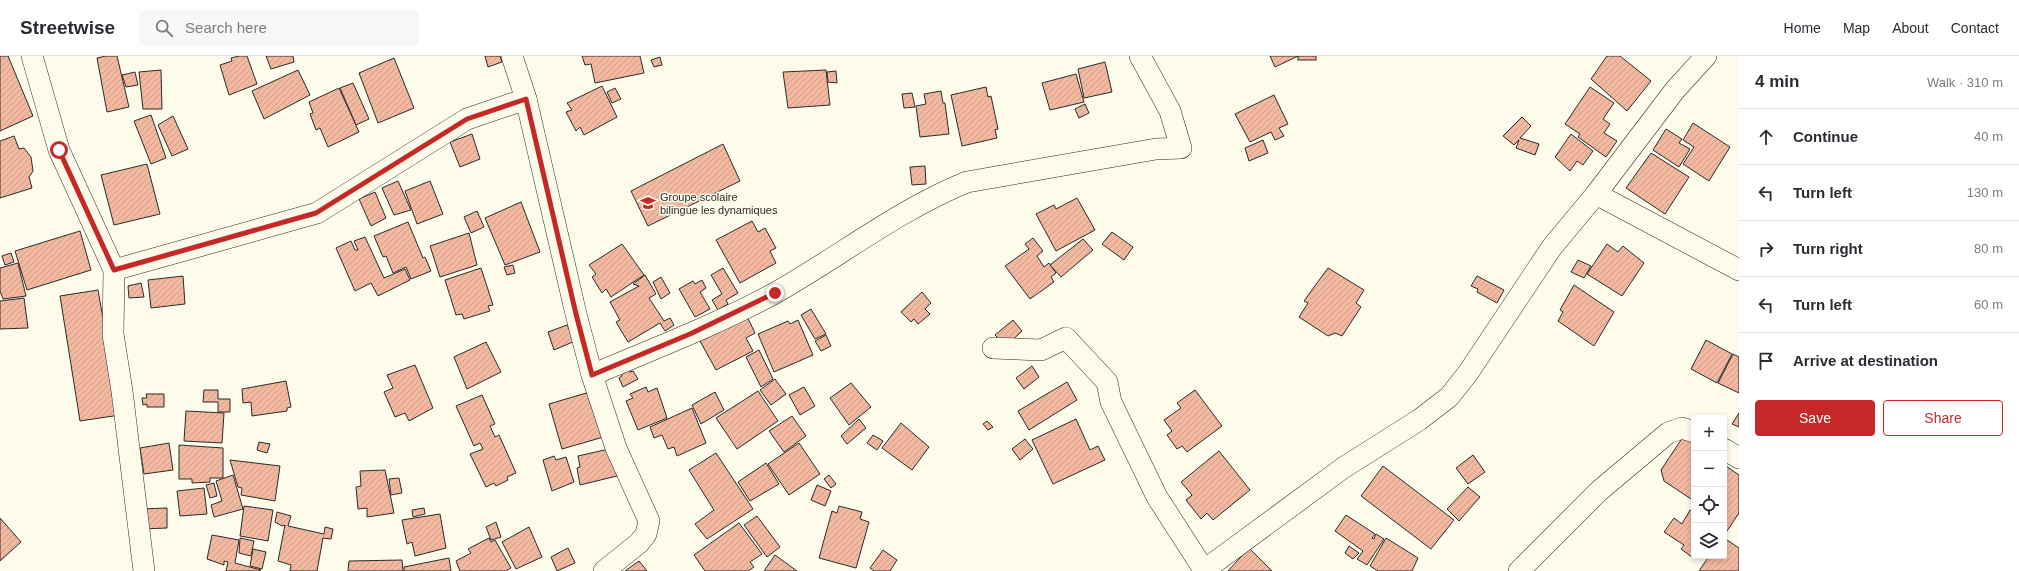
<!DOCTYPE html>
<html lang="en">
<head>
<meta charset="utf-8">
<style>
  :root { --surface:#fff; --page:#f7f7f7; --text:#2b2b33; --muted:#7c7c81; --line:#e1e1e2; --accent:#c62828 }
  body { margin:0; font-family:Arial,sans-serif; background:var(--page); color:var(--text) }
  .controls { position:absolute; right:12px; bottom:12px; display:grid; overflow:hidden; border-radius:4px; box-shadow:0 2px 6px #0003 }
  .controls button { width:36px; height:36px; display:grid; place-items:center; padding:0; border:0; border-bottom:1px solid var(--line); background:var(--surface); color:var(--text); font:20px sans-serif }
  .stop { position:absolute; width:12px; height:12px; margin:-9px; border:3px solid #c62828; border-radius:50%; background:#fff }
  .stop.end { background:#c62828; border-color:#fff; box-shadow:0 1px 4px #0008 }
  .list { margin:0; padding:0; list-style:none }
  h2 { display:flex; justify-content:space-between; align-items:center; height:52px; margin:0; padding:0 16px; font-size:17px }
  h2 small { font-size:13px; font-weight:400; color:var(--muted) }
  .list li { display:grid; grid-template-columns:26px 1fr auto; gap:12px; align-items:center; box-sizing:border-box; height:56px; padding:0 16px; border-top:1px solid var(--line) }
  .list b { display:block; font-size:15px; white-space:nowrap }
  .list em { font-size:13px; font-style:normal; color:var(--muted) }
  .actions { display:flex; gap:8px; padding:12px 16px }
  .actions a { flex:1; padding:9px 0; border:1px solid var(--accent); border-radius:4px; text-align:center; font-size:14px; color:var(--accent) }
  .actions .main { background:var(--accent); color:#fff }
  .icon { flex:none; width:22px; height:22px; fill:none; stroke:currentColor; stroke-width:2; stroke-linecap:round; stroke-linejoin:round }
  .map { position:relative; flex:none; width:1739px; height:515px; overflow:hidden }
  header { display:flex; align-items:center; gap:24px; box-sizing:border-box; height:56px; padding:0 20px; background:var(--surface); border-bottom:1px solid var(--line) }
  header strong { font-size:19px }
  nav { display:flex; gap:22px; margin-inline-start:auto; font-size:14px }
  .search { width:280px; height:36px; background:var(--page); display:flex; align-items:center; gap:10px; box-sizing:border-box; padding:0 14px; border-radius:4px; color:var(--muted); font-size:15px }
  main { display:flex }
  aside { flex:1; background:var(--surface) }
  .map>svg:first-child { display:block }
  .building { fill:url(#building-hatch); stroke:#2b2b2b }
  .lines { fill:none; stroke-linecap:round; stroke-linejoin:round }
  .street-casing { stroke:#2b2b2b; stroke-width:22 }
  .street { stroke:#fdfbea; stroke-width:21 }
  .route { stroke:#c62828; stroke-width:5 }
  .labels { text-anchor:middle; stroke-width:3; stroke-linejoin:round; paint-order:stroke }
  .poi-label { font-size:11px; fill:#2b2b2b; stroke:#fdfbea; text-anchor:start }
</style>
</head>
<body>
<header>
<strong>Streetwise</strong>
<div class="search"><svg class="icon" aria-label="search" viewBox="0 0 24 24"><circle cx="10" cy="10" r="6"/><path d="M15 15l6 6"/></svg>Search here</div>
<nav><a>Home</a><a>Map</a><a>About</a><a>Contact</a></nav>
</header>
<main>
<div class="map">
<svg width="1739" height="515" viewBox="0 0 1739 515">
  <defs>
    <pattern id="building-hatch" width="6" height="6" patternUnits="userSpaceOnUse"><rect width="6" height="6" fill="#f2b8a0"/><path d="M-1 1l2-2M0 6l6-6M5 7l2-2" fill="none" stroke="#d09e8a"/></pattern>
  </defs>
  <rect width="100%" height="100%" fill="#fdfbea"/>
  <g class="building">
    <polygon points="0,0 8,0 33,60 0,75"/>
    <polygon points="106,0 117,0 129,51 107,56 97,2"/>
    <polygon points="239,0 247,0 257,28 229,39 220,9 232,5 231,2"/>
    <polygon points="266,0 293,0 294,6 271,13"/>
    <polygon points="485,0 500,0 502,6 488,11"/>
    <polygon points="582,0 640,0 644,17 595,27 591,8 585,9"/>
    <polygon points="1270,0 1298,0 1275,11"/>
    <rect x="1298" y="0" width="18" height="4"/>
    <polygon points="1607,0 1620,0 1651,25 1627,55 1591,23"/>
    <polygon points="660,1 662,9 654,11 651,4"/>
    <polygon points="394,2 414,52 378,67 359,17"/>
    <polygon points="1105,6 1112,36 1084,42 1078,13"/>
    <polygon points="161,14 162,53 143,53 139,16"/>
    <polygon points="298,14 310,39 264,63 252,35"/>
    <polygon points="826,14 830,49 788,52 783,16"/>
    <polygon points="836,15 837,27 828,26 827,16"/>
    <polygon points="135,16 138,29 126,31 122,19"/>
    <polygon points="1076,18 1084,46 1050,54 1042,27"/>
    <polygon points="353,27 369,63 356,69 340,32"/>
    <polygon points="602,30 617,61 584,79 580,71 576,75 566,56 572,54 567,47"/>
    <polygon points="986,31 988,41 991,40 998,73 995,74 997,82 962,90 951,39"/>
    <polygon points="1590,31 1614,47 1603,63 1610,68 1604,77 1617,85 1606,101 1578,81 1580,78 1565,68"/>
    <polygon points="339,32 359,76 328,91 320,72 316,74 310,58 313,57 309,46"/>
    <polygon points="615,32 621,43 612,47 607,36"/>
    <polygon points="941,35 943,47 945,47 949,78 920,81 916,50 926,48 924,38"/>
    <polygon points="912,37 915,51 904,52 902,38"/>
    <polygon points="1274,39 1288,68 1279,72 1284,80 1275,84 1271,76 1250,86 1235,58"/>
    <polygon points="1085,48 1089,57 1079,62 1075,53"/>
    <polygon points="151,59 166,102 151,108 134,65"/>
    <polygon points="173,60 188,93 172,100 158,69"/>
    <polygon points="1522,61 1531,70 1520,82 1539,88 1535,99 1516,92 1519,84 1514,89 1503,80"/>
    <polygon points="1693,67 1730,91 1709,125 1683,108 1694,91 1683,84"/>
    <polygon points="1666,73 1682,83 1679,87 1690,93 1679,111 1653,94"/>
    <polygon points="472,78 480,103 460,111 450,86"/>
    <polygon points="1571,78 1593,95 1583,109 1577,105 1570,115 1555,101"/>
    <polygon points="14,80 19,93 24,92 31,101 33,115 29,121 32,132 0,142 0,85"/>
    <polygon points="1263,84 1268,97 1249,105 1245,92"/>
    <polygon points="723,88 740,125 648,170 631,135"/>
    <polygon points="1651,97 1689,121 1665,158 1626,132"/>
    <polygon points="147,108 160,158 114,169 101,119"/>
    <polygon points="925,110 926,128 912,129 910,111"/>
    <polygon points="398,125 411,154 394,159 382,132"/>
    <polygon points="430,125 443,158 417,168 405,135"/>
    <polygon points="375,136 386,162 371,170 359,143"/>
    <polygon points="1077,142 1095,174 1056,195 1036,158 1054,149 1056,153"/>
    <polygon points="521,146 540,196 505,209 485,162"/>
    <polygon points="477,155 484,171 471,177 464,161"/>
    <polygon points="752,165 758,176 765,172 776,192 770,195 776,207 740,227 716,184"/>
    <polygon points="408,166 423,202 425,201 431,215 411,223 406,211 393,217 386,200 383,201 374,180"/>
    <polygon points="80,175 91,214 27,234 15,195"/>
    <polygon points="1112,176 1133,191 1124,204 1102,188"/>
    <polygon points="469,177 477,209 440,221 430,190"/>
    <polygon points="365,181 384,222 405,213 410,224 378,240 371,227 355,235 336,192 351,185 355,194 358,194 354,185"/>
    <polygon points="1033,182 1043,195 1037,200 1044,211 1049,207 1056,217 1051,221 1054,226 1030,243 1005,210 1029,193 1025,188"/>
    <polygon points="1083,183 1093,194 1061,221 1050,209"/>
    <polygon points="622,188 644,219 611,241 606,233 602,237 592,221 596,218 589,209"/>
    <polygon points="1607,188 1618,196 1623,190 1644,207 1622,240 1587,218"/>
    <polygon points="11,197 14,206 5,209 2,200"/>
    <polygon points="1578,204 1591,210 1584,222 1571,216"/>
    <polygon points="18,207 26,240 3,243 0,235 0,212"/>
    <polygon points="513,209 515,217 507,219 504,211"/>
    <polygon points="481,212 493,249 488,250 490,255 464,263 462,258 456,259 445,224"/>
    <polygon points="723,212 738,237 726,244 728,248 718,254 712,244 722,238 711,219"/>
    <polygon points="1328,212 1364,234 1356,247 1361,251 1342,280 1335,277 1328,280 1299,261 1308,247 1304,245"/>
    <polygon points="645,219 656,238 649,242 664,265 670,262 674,269 665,275 660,267 628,286 616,266 620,264 610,246 639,230 633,228"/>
    <polygon points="183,220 185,248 151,252 148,224"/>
    <polygon points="1477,220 1504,234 1497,247 1477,236 1478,233 1471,230"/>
    <polygon points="661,221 670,237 661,243 653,226"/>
    <polygon points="702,224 706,232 700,236 710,253 695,261 679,233 693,225 695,228"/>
    <polygon points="141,227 144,241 129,242 128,230"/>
    <polygon points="1574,229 1614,256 1594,290 1558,265 1563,256 1560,254"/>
    <polygon points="98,234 120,359 80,365 60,240"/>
    <polygon points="922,236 931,247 925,253 930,258 918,268 914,263 911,266 901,256"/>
    <polygon points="24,242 28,272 0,273 0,245"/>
    <polygon points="811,253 826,278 815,283 801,259"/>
    <polygon points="745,256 755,277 746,282 753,295 716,314 700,285 734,267"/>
    <polygon points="798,264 813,299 774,316 758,278 788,265 790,268"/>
    <polygon points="1013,264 1022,275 1006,290 995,279"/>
    <polygon points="567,269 575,285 554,294 548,276"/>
    <polygon points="826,279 831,290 821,295 815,285"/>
    <polygon points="1706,284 1732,298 1717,327 1691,313"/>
    <polygon points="486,286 501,316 467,333 454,301"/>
    <polygon points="759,294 773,323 761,331 746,301"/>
    <polygon points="1733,298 1739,301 1739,337 1718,327"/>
    <polygon points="415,309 433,352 409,365 405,357 395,361 384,336 393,332 387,319"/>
    <polygon points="1032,310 1039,321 1024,333 1016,322"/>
    <polygon points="628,312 630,316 633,315 638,323 623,331 619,322 622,320 620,317"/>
    <polygon points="775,323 786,338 771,349 760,334"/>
    <polygon points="286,325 291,351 287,352 287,355 252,360 251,346 243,347 242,333"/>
    <polygon points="1067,326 1077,344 1029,374 1018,355"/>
    <polygon points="851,327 871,351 849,369 830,342"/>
    <polygon points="646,331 648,336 657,332 667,362 638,374 626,345 633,342 630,338"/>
    <polygon points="804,331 815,350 800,359 789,339"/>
    <polygon points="204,334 218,334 218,343 230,343 230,356 218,356 218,346 203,346"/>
    <polygon points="1195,334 1222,370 1187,396 1182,390 1177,393 1167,379 1172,375 1164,364 1181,352 1177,347"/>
    <polygon points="593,335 607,380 562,393 549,348"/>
    <polygon points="758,335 778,365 737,393 716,362"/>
    <polygon points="715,336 724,354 701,368 692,349"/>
    <polygon points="146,338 164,338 164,351 147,351 147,348 143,349 142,342 147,342"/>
    <polygon points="482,339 495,368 490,370 495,381 499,379 516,417 507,421 508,424 496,430 494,427 486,431 470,398 483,393 480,387 474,390 456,350"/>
    <polygon points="692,352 706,387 677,400 674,391 668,393 662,379 654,382 650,371"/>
    <polygon points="186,355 224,357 222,387 184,385"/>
    <polygon points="1739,357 1739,371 1732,368"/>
    <polygon points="792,360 806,380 784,396 769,375"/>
    <polygon points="859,363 866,372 847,388 841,380"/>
    <polygon points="1076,363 1090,394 1098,390 1105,404 1053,428 1032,384"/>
    <polygon points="987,365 993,371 988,374 983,368"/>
    <polygon points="901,367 929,391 912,414 882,392"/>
    <polygon points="1687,375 1694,379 1694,445 1664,425 1661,414"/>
    <polygon points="873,379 883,385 877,394 867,387"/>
    <polygon points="1025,383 1033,393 1020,404 1012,393"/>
    <polygon points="259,386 270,388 267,397 257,394"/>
    <polygon points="169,387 173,414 144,418 140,392"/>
    <polygon points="799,387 820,418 789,439 768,408"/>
    <polygon points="179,389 223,392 223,422 210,422 210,426 192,427 192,423 179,423"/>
    <polygon points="609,393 621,419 580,429 577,412 580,411 578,400"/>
    <polygon points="1219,395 1250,434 1213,464 1207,457 1201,463 1186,444 1192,439 1181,426"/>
    <polygon points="716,397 753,453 707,483 695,468 714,454 689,414"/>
    <polygon points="1473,399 1485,416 1468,428 1456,412"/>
    <polygon points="554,400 556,404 566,401 574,426 552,435 543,404"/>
    <polygon points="230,404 280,410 275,445 241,439 242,432 238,431"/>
    <polygon points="766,407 779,428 750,445 738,426"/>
    <polygon points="1383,410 1454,464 1431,493 1361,440"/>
    <polygon points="1726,410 1739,419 1739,457 1727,475 1724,473 1724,413"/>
    <polygon points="385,414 394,457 367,461 367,452 358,453 356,431 361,430 360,415"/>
    <polygon points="233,419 243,453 214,461 211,449 222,445 216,425"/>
    <polygon points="829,419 836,428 831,432 824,423"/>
    <polygon points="399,422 402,437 391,439 389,423"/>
    <polygon points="214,427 217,440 210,442 206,429"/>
    <polygon points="817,429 831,435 825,450 811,444"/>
    <polygon points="1468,431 1480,441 1459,465 1447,453"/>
    <polygon points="204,432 207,458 180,460 177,435"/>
    <polygon points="244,450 273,454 268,485 240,480"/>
    <polygon points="839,450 862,456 860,463 869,466 856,512 819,502 832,455 837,457"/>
    <polygon points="167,452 167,472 142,473 141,453"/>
    <polygon points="424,452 425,458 413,461 412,454"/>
    <polygon points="1690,454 1694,456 1694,499 1692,501 1681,493 1684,489 1664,476 1674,462 1682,468"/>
    <polygon points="277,456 291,460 288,470 324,478 325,471 333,473 331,483 323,482 317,515 290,515 291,509 278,505 285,469 282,470 275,466"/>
    <polygon points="440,458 446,492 415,500 412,486 407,488 402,464"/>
    <polygon points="1346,459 1375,478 1372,482 1374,483 1376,478 1384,483 1367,509 1357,503 1363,495 1335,475"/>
    <polygon points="757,460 780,491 767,501 744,469"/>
    <polygon points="0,462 21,486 0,505"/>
    <polygon points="496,466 501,481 491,484 486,471"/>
    <polygon points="739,467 762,498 750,506 754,511 748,515 705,515 694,499"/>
    <polygon points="529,471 542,501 516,513 502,486"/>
    <polygon points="212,479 239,484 235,507 261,514 260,515 226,515 228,506 224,505 224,509 207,503"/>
    <polygon points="240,482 254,485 251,500 239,497"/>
    <polygon points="489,482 491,486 495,484 511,512 506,515 460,515 456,505 471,497 468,493"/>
    <polygon points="1386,482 1418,502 1412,515 1378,515 1370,510"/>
    <polygon points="1724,482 1739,492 1739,515 1699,515 1709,500 1724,500"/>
    <polygon points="1349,490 1359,497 1353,503 1345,497"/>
    <polygon points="568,492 575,507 557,515 551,501"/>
    <polygon points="1249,492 1272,515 1228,515"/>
    <polygon points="253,493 266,496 262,513 250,510"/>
    <polygon points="883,494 897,504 890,515 874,515 870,512"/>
    <polygon points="775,499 797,515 764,515"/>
    <polygon points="449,502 451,515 404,515 404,511"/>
    <polygon points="402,504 403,515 348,515 349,505"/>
    <polygon points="639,505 647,515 625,515"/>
  </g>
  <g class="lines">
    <g class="street-casing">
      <g id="street">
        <polyline points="32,0 59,94 114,214 113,278 122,335 144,515"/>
        <polyline points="512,0 526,43 576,258 592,319 616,392 649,465 646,478 639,487 604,515"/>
        <polyline points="1596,138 1739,214"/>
        <polyline points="114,214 317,157 467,63 526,43"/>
        <polyline points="993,292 1041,294 1066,282 1107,326 1111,346 1157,441 1204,514"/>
        <path d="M 592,319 C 653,293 716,269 775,237 C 839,201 898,154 967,126 L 1156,93 L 1181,92 L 1170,55 L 1140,0"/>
        <polyline points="1724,393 1739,402"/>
        <polyline points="1203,515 1343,412 1419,364 1449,341 1468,317 1552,191 1596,138 1675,34 1706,0"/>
        <polyline points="1519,515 1599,435 1668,377 1682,372 1694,376"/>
      </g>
    </g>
    <use href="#street" class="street"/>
  </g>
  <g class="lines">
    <polyline class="route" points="59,94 114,214 316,157 467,63 526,43 576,258 592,319 690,278 775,237"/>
  </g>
  <defs>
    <g id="school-bare" transform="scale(1.2)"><path d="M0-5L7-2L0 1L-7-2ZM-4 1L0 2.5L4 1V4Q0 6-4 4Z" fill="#c62828" stroke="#fdfbea" stroke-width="2.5" paint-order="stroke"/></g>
  </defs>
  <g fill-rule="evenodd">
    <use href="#school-bare" x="648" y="147"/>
  </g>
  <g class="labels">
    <g class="poi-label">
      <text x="660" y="145">Groupe scolaire<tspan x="660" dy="13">bilingue les dynamiques</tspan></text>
    </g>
  </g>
</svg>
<div class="controls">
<button>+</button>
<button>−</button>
<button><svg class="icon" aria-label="locate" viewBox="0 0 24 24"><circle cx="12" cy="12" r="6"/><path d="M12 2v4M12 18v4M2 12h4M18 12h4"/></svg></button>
<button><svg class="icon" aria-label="layers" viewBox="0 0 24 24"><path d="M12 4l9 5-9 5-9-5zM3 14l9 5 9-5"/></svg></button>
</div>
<div class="stop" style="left:59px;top:94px"></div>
<div class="stop end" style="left:775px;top:237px"></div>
</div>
<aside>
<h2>4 min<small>Walk · 310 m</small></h2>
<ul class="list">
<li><svg class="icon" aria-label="ahead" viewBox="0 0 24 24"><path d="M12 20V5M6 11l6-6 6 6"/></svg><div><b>Continue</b></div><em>40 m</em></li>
<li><svg class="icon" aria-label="left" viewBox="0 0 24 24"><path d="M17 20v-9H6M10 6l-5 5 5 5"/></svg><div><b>Turn left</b></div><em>130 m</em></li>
<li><svg class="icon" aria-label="right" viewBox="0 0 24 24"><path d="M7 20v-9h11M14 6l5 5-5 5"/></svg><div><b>Turn right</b></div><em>80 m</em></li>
<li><svg class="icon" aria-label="left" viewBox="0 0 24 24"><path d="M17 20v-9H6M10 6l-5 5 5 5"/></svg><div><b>Turn left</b></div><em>60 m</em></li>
<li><svg class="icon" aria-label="arrive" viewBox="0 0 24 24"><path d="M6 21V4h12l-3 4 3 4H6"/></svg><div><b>Arrive at destination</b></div></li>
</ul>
<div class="actions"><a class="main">Save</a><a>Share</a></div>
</aside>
</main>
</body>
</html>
